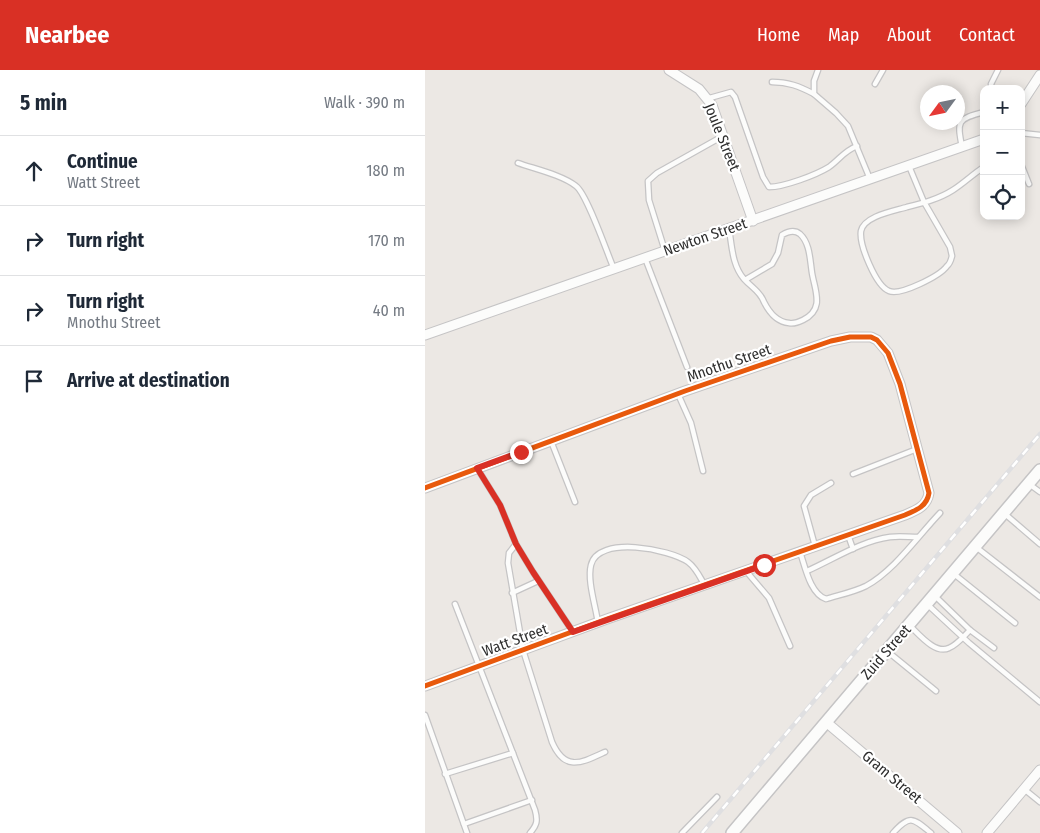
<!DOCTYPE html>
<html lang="en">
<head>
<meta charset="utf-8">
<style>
  :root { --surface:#fff; --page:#f2f2f3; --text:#1f2937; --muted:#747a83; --line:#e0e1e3; --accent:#d93025 }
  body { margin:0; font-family:"Fira Sans Condensed",sans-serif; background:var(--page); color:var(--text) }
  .controls { position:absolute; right:15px; top:15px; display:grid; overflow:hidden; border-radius:10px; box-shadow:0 2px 12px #0003 }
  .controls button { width:45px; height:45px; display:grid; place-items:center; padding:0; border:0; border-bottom:1px solid var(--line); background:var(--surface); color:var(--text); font:25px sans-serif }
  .compass { position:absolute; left:495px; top:15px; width:45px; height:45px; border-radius:50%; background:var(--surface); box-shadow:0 2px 12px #0003; rotate:237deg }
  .stop { position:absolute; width:15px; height:15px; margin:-11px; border:4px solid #d93025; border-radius:50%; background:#fff }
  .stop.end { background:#d93025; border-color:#fff; box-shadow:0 1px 5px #0008 }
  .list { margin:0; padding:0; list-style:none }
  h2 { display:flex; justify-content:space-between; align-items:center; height:65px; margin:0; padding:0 20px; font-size:21px }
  h2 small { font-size:16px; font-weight:400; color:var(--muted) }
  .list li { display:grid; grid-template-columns:32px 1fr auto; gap:15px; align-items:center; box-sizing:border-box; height:70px; padding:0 20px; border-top:1px solid var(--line) }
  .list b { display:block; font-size:19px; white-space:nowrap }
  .list p { margin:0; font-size:16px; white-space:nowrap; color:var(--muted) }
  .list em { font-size:16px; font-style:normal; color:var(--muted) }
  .icon { flex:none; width:28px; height:28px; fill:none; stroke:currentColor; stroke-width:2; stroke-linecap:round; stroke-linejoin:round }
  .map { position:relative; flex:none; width:615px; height:763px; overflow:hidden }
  header { display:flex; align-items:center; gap:30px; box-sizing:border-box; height:70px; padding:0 25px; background:var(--accent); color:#fff }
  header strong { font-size:24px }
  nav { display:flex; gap:28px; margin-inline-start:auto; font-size:18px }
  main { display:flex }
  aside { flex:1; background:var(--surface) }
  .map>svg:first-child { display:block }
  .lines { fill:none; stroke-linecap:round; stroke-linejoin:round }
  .lane-casing { stroke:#c5c4c5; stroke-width:7 }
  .street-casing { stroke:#c5c4c5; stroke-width:11 }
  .secondary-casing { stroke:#c5c4c5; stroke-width:14 }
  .lane { stroke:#fcfcfb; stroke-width:4.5 }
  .street { stroke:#fcfcfb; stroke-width:9 }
  .secondary { stroke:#fcfcfb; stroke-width:11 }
  .rail-casing { stroke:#dfdfe1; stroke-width:4.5 }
  .rail { stroke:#fff; stroke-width:2.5; stroke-dasharray:8; stroke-linecap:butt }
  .cycleway-casing { stroke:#fff; stroke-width:8 }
  .cycleway { stroke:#e8590c; stroke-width:5 }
  .route { stroke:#d93025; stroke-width:6 }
  .labels { text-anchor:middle; stroke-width:4.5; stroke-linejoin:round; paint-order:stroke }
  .street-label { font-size:15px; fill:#2e2e2e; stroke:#fff }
</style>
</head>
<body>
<header>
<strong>Nearbee</strong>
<nav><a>Home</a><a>Map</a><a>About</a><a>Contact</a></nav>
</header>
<main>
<aside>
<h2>5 min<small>Walk · 390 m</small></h2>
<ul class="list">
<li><svg class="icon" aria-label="ahead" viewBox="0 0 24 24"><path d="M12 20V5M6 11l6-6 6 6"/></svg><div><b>Continue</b><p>Watt Street</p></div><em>180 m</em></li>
<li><svg class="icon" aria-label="right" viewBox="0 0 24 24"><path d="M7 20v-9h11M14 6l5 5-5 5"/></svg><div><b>Turn right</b></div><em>170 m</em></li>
<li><svg class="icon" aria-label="right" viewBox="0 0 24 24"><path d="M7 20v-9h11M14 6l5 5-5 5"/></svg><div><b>Turn right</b><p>Mnothu Street</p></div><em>40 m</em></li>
<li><svg class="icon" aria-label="arrive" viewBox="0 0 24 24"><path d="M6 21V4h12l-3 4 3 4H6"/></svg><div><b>Arrive at destination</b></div></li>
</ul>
</aside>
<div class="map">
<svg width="615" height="763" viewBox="0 0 615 763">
  <rect width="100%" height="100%" fill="#ece8e4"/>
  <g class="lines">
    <g class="lane-casing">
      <g id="lane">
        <polyline points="393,0 389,11 389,24 411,43 423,56 445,109"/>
        <path d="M 347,12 C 363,12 374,16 389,24"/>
        <polyline points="450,14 458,0"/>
        <polyline points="567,19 566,14 573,0"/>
        <path d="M 281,29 L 306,22 L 310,27 L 338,107 L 344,117 C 359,117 391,105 404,97 C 415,89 419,81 432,76"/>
        <polyline points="596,63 615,65"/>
        <path d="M 537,77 C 532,51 532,49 559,42"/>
        <path d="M 93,93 C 110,99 137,105 151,116 C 162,124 182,183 189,199"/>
        <polyline points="596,94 604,114"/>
        <path d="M 484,96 L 499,132 L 525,177 L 527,186 C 526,190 525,194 522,196 C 515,206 475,226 464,221 C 451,216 434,175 436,161 C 439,146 469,141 482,137 C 498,133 514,129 528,120 C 539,113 548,104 559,97"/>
        <path d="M 304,159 C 307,176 307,195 319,209 C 326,217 335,221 339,232 C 344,242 352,252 364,253 C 369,254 374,252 378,250 C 400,239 390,221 387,203 C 385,190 385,173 375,164 C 369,159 362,162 357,165 L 353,183 L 347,194 L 320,210"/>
        <polyline points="240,181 224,130 223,111 232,103 298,66"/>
        <polyline points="220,188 262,297"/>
        <polyline points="253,324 266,353 278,401"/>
        <polyline points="126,371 150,432"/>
        <polyline points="52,398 75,435 91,474 108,502 148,562"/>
        <polyline points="428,404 492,379"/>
        <polyline points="604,414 615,422"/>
        <polyline points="580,444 615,474"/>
        <polyline points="423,465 428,479"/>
        <path d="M 91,474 L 84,483 L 83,493 L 98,580 L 127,672 C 140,702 156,693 180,682"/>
        <polyline points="390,476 379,436 386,425 406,413"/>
        <polyline points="551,477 615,527"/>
        <path d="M 375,482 C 380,496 385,524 401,529 C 414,525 429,522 441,516 C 469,501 493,466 515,443"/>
        <polyline points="321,501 344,528 365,576"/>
        <path d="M 382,501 C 409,489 436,471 465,467 C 474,466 484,467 493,467"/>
        <polyline points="529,504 590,553"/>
        <polyline points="87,523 113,511"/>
        <polyline points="510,526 545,560"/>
        <path d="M 30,534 L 110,740 C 113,751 112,755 105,763"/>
        <polyline points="503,535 544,573 615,632"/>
        <path d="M 173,553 C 171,537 162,511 166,495 C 173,465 245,479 263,492 C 271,498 275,507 279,514"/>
        <path d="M 484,555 C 493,563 510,585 524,578 C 532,575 539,566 545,560 L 569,578"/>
        <polyline points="462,581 511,621"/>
        <polyline points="0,645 42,763"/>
        <polyline points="20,704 88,683"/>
        <polyline points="599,719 615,732"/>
        <polyline points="39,754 107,730"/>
        <polyline points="257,763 292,727"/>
        <path d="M 468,763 C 485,744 488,748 506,763"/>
      </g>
    </g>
    <g class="street-casing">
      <g id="street">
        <polyline points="244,0 274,19 287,35 328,151"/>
        <polyline points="596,34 615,5"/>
        <polyline points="0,265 559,69"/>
        <path d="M 0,418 L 260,321 L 406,271 L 425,267 L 446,267 L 452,270 L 463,283 L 475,314 L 504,423 C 502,436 492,440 480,445 L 182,549 L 0,616"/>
        <polyline points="401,652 532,763"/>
        <polyline points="562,763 615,700"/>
      </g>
    </g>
    <g class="secondary-casing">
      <polyline id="secondary" points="307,763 615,400"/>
    </g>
    <use href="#lane" class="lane"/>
    <use href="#street" class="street"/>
    <use href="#secondary" class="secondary"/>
    <g class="rail-casing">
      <polyline id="rail" points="277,763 615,364"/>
    </g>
    <use href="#rail" class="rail"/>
    <g class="cycleway-casing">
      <path id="cycleway" d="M 0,418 L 260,321 L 406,271 L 425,267 L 446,267 L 452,270 L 463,283 L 475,314 L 504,423 C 502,436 492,440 480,445 L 182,549 L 0,616"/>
    </g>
    <use href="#cycleway" class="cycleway"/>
  </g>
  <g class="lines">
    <polyline class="route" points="96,382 52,398 75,435 91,474 108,502 148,562 339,495"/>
  </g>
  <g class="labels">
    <g class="street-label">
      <text transform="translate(297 67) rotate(68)" y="5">Joule Street</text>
      <text transform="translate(280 167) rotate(-19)" y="5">Newton Street</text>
      <text transform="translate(304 293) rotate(-19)" y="5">Mnothu Street</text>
      <text transform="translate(90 570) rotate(-20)" y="5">Watt Street</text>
      <text transform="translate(461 582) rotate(-49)" y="5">Zuid Street</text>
      <text transform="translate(467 707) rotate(40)" y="5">Gram Street</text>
    </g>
  </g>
</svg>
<div class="controls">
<button>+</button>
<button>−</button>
<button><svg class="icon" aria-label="locate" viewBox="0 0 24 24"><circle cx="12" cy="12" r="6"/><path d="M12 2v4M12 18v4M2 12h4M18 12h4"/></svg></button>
</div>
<svg class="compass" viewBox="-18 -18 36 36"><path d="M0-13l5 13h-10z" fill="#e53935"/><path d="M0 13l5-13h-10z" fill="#747a83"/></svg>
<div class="stop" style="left:339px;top:495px"></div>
<div class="stop end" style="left:96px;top:382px"></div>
</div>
</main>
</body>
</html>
